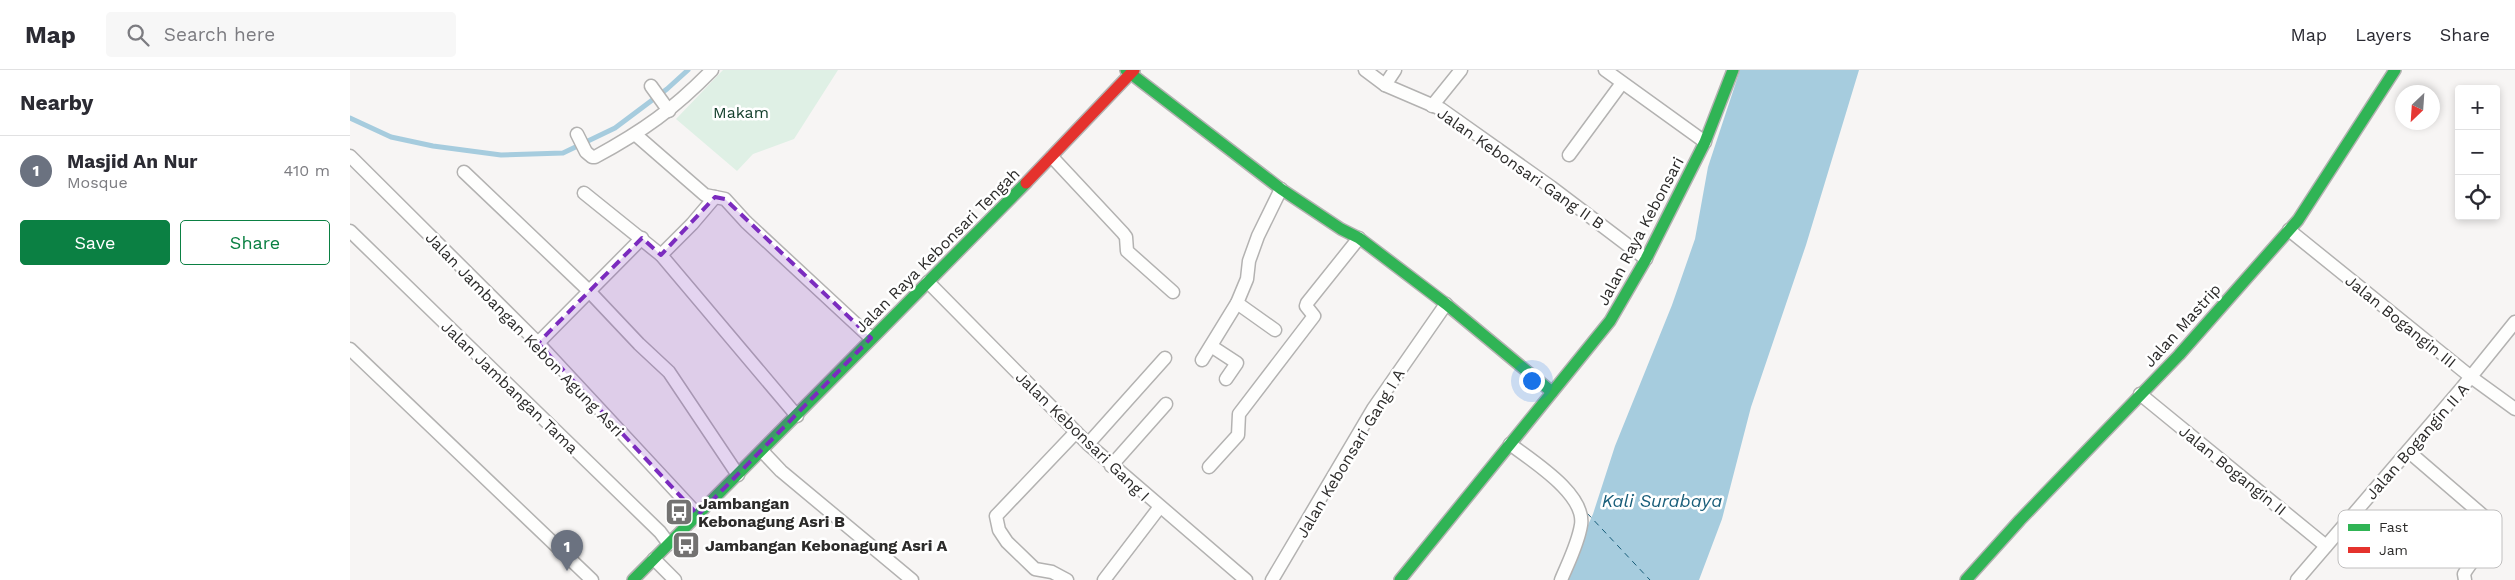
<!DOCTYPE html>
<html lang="en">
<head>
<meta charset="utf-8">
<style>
  :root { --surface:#fff; --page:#f7f7f7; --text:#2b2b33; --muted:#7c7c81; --line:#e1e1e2; --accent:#0b8043 }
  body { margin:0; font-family:"Work Sans",sans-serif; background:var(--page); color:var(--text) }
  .controls { position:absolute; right:15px; top:15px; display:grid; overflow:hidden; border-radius:5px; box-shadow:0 2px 8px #0003 }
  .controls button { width:45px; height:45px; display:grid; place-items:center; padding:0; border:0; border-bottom:1px solid var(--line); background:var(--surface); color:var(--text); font:25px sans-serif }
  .compass { position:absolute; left:2045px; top:15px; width:45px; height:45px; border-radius:50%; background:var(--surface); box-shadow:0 2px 8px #0003; rotate:205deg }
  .you { position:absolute; left:1181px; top:310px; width:18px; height:18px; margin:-12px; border:4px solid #fff; border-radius:50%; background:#1a73e8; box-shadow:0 0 0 8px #1a73e833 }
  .badge { display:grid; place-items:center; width:32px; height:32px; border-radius:50%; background:var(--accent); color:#fff; font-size:16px; font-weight:700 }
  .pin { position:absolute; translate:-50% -41px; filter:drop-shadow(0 1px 2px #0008) }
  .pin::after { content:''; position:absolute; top:26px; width:18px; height:15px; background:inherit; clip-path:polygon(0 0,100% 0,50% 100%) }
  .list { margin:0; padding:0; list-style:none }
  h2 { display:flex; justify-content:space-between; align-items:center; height:65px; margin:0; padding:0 20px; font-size:21px }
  h2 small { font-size:16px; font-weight:400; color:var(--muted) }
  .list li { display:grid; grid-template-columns:32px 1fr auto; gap:15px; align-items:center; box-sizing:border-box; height:70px; padding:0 20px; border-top:1px solid var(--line) }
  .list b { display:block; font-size:19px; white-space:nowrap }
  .list p { margin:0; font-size:16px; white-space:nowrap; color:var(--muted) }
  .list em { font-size:16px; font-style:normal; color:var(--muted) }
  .actions { display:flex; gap:10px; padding:15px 20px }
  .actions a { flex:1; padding:11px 0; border:1px solid var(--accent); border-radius:5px; text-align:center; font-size:18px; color:var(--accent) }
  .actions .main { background:var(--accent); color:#fff }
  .icon { flex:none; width:28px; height:28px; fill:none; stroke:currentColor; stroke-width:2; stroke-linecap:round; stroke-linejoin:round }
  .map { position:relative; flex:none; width:2165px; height:510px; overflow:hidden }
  header { display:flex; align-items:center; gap:30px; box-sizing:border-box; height:70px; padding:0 25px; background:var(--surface); border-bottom:1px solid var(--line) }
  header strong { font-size:24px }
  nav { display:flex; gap:28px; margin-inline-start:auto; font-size:18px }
  .search { width:350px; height:45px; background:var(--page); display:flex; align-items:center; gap:12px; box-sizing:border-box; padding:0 18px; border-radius:5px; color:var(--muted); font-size:19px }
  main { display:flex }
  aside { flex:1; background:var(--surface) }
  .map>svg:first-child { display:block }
  .green { fill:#dff0e5 }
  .water { fill:#a6ccde }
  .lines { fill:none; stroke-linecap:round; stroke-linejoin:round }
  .stream { stroke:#a6ccde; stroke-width:5 }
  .ferry { stroke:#185d79; stroke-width:1; stroke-dasharray:6 5; stroke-linecap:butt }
  .street-casing { stroke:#b3b2b1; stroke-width:15 }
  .fast-casing { stroke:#b3b2b1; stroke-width:14 }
  .jam-casing { stroke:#b3b2b1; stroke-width:14 }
  .street { stroke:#fefefd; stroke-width:12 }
  .fast { stroke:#30b455; stroke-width:11 }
  .jam { stroke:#e5322d; stroke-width:11 }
  .marked { fill:#7b2cbf; fill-opacity:0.2; stroke:#7b2cbf; stroke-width:4; stroke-dasharray:10 6; stroke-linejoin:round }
  .labels { text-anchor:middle; stroke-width:5; stroke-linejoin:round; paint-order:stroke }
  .park-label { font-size:16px; fill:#113d2a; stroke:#fff }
  .street-label { font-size:16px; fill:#2c2b2a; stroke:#fff }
  .poi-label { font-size:16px; font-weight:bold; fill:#2c2b2a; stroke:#fff; text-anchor:start }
  .water-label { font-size:18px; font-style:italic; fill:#185d79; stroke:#fff }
  .key { fill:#fff; stroke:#c0bfbf; stroke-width:1 }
  .key-label { font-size:14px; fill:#2c2b2a }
</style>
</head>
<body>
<header>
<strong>Map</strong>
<div class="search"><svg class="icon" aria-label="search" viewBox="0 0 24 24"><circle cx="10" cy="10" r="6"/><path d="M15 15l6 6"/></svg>Search here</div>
<nav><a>Map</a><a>Layers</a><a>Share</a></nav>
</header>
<main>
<aside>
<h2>Nearby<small></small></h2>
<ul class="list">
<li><span class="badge" style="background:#6b7280">1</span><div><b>Masjid An Nur</b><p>Mosque</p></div><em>410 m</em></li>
</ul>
<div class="actions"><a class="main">Save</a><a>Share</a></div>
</aside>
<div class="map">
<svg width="2165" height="510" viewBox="0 0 2165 510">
  <rect width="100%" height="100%" fill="#f7f5f4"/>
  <polygon class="green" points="373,0 488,0 444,69 403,84 387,101 326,49"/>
  <polygon class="water" points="1390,0 1509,0 1456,175 1401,337 1372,449 1349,510 1213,510 1243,444 1265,376 1322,235 1345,169 1358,97"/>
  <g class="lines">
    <polyline class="stream" points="0,48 41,67 83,76 151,85 213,83 265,58 317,19 338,0"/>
    <polyline class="ferry" points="1237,443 1300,510"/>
    <g class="street-casing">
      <g id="street">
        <polyline points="1015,0 1035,15 1091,39 1201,117 1296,189"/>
        <polyline points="1255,0 1355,72"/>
        <polyline points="1035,15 1045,0"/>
        <polyline points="301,16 319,41"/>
        <polyline points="1082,36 1111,0"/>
        <path d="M 227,64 L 236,82 L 242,87 L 245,87 C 293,61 324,39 362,0"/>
        <polyline points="286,65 355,125 375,129 396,152 521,268"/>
        <polyline points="1219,85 1272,13"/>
        <polyline points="0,86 188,273 348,445"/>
        <polyline points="702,87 773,163 776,167 777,181 823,222"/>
        <polyline points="114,102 238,220 289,274 319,302 388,405"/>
        <polyline points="234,123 311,185 447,346"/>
        <polyline points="1939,160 2121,307 2165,339"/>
        <polyline points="0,161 310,462 319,474"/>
        <polyline points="311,185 342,154 365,127"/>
        <polyline points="578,212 738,374 896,510"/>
        <polyline points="887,233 925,260"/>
        <polyline points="188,273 292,168"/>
        <polyline points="861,276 887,293 876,309"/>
        <polyline points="0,279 242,510"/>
        <polyline points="852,290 887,233 897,209 899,191 908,166 931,119"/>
        <polyline points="1790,324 1976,476"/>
        <polyline points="738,374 815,288"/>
        <path d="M 1160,374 C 1182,391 1236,424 1231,455 C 1228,474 1218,493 1211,510"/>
        <polyline points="412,381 431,401 562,510"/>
        <polyline points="2058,381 2144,455 2143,462 2117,499 2114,504 2115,510"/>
        <polyline points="761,396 816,334"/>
        <polyline points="859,397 888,365 889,344 964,246 956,236 957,233 1009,168"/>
        <polyline points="304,489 325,510"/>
        <polyline points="717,510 702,502 685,499 657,472 649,460 646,446 726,362"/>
        <polyline points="754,510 809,438"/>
        <polyline points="922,510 1023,339 1096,234"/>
        <polyline points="1947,510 2111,319 2165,252"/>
      </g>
    </g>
    <g class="fast-casing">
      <g id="fast">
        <polyline points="776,0 931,119 991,159 1009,168 1096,234 1202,322"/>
        <polyline points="283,510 676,113"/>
        <polyline points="1050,510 1260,251 1296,189 1355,72 1383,0"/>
        <polyline points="1616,510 1670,450 1829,285 1948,150 2045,0"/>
      </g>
    </g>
    <g class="jam-casing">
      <polyline id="jam" points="676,113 784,0"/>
    </g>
    <use href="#street" class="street"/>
    <use href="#fast" class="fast"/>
    <use href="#jam" class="jam"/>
  </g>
  <path class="marked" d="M 365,127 L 375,129 L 521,268 L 348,445 L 188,273 L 292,168 L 311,185 Z"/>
  <defs>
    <g id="bus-square" transform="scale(1.4375)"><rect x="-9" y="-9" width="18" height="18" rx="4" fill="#737271" stroke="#fff"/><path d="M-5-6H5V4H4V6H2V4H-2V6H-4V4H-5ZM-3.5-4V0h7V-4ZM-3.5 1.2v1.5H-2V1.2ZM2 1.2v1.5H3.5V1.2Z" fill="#fff"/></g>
  </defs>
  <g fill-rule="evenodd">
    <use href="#bus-square" x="329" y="442"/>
    <use href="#bus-square" x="336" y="475"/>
  </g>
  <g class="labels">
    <g class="park-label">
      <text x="391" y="48">Makam</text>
    </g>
    <g class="street-label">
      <text transform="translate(1171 98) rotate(35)" y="6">Jalan Kebonsari Gang II B</text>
      <text transform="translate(1290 161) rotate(-62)" y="6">Jalan Raya Kebonsari</text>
      <text transform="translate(587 180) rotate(-45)" y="6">Jalan Raya Kebonsari Tengah</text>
      <text transform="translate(2051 251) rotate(39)" y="6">Jalan Bogangin III</text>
      <text transform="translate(1832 255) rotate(-48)" y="6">Jalan Mastrip</text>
      <text transform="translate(175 264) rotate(46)" y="6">Jalan Jambangan Kebon Agung Asri</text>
      <text transform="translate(160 317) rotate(44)" y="6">Jalan Jambangan Tama</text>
      <text transform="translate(733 366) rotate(44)" y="6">Jalan Kebonsari Gang I</text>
      <text transform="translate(2067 371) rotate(-49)" y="6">Jalan Bogangin II A</text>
      <text transform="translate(1000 383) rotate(-59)" y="6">Jalan Kebonsari Gang I A</text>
      <text transform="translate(1883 400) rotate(39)" y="6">Jalan Bogangin II</text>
    </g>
    <g class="poi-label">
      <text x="348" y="439">Jambangan<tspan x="348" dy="18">Kebonagung Asri B</tspan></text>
      <text x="355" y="481">Jambangan Kebonagung Asri A</text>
    </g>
    <g class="water-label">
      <text x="1312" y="437">Kali Surabaya</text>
    </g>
  </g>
  <rect x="1988" y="440" width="164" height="58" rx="8" class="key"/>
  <rect x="1998" y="454" width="22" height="7" fill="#30b455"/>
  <rect x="1998" y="477" width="22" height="6" fill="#e5322d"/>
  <g class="key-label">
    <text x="2029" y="462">Fast</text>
    <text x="2029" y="485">Jam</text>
  </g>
</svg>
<div class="controls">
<button>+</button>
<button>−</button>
<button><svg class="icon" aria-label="locate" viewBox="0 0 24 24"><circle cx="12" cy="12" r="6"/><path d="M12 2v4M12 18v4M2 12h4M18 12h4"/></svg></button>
</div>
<svg class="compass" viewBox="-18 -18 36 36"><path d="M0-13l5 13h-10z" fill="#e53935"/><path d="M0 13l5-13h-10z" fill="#7c7c81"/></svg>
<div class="you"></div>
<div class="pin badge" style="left:217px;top:501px;background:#6b7280">1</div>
</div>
</main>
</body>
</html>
